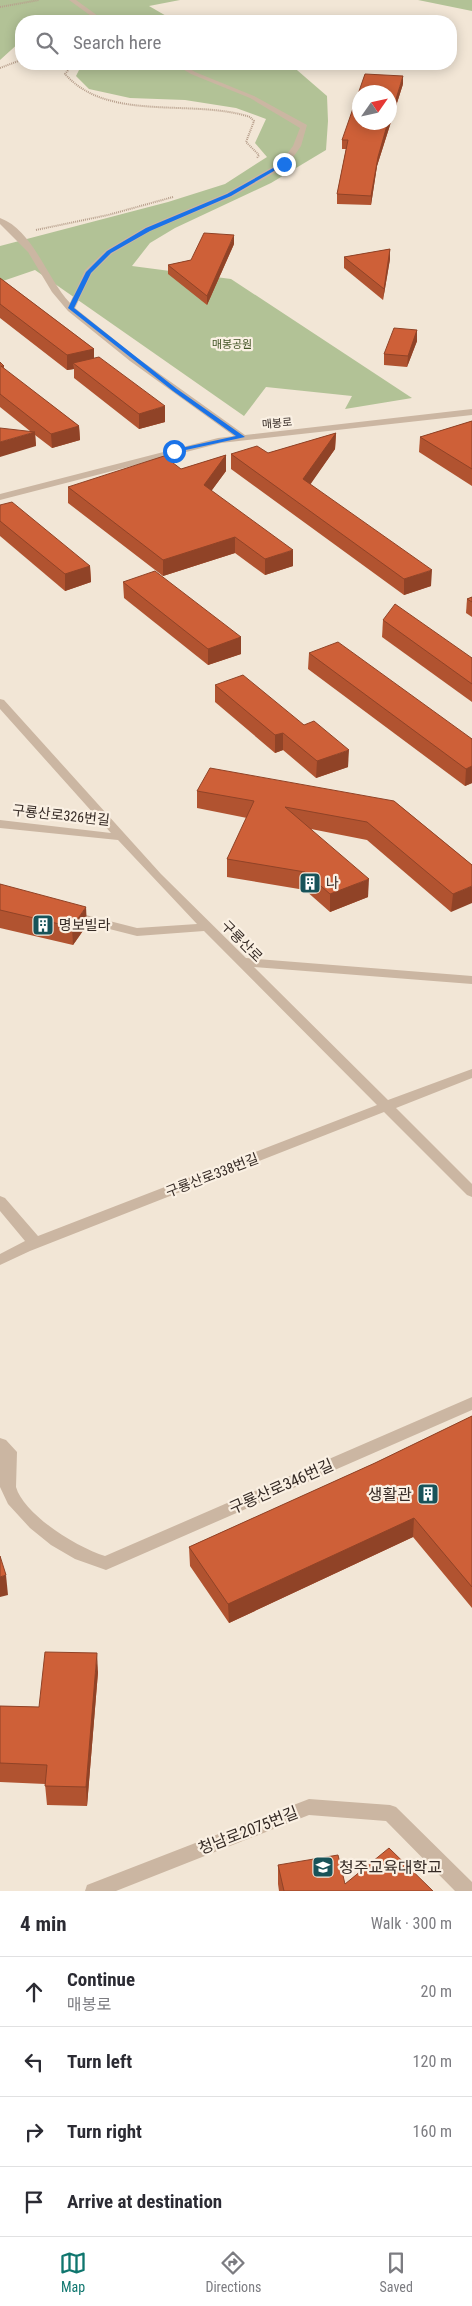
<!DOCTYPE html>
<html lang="en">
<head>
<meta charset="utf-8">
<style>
  :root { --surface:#fff; --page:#f2f2f3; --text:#2b2b33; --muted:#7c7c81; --line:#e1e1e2; --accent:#0f766e }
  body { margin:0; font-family:"Roboto Condensed","Noto Sans KR",sans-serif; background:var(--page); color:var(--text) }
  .compass { position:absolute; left:352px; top:85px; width:45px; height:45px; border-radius:50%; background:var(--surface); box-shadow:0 2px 12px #0003; rotate:56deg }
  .stop { position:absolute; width:15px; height:15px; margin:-11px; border:4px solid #1a73e8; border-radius:50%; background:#fff }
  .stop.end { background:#1a73e8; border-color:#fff; box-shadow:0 1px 5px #0008 }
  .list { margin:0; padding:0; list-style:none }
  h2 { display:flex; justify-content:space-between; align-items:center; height:65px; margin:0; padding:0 20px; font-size:21px }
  h2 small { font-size:16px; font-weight:400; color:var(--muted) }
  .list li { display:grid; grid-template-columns:32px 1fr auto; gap:15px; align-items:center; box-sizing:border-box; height:70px; padding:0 20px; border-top:1px solid var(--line) }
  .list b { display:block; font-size:19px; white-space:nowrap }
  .list p { margin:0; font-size:16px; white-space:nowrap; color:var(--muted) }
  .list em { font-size:16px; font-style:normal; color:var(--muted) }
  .icon { flex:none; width:28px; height:28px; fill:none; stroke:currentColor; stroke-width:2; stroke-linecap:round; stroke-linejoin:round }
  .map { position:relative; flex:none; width:472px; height:1891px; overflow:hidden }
  .search { position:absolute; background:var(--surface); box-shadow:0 2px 12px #0003; left:15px; right:15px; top:15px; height:55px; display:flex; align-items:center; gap:12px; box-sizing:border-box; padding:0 18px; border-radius:20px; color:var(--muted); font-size:19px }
  .sheet { height:345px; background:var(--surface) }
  nav { display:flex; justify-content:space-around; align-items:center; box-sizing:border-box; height:70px; border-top:1px solid var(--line); background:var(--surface); font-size:14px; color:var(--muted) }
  nav a { display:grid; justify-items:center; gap:2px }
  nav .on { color:var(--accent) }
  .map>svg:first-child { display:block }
  .green { fill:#b2c296 }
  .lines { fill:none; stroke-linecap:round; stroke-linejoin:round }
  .path { stroke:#b79f8c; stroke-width:2; stroke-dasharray:1 1; stroke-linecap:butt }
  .minor { fill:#cbb6a2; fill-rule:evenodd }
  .wall { fill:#b15330 }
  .shaded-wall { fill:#904327 }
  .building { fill:#ce6038; stroke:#904327 }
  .route { fill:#1a73e8 }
  .labels { text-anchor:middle; stroke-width:4.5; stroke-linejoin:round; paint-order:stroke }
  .far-park-label { font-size:11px; fill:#435527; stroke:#faf0e3 }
  .far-street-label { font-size:11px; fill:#352a25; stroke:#faf0e3 }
  .street-label { font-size:14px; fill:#352a25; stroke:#faf0e3 }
  .poi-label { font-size:14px; fill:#352a25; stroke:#faf0e3; text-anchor:start }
  .near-street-label { font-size:16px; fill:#352a25; stroke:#faf0e3 }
  .near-poi-label { font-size:16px; fill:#352a25; stroke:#faf0e3; text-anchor:end }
</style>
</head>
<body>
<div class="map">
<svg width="472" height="1891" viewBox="0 0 472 1891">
  <rect width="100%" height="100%" fill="#f2e6d6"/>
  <g class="green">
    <polygon points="0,0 180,0 149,6 175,21 73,21 67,16 54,21 21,21 21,41 0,60"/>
    <polygon points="418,0 472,0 472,11"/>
    <polygon points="82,64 290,64 327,96 328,121 326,150 271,183 175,228 150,243 132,266 231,279 412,398 345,409 352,396 266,387 244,416 35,270 0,282 0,246 168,202 225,184 267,157 255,143 266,119 236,108 185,100 130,98 89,89 76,76"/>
  </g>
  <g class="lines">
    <g class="path">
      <polyline points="0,7 39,0"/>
      <path d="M 73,64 L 65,74 C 108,123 192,98 250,117 L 254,121 L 246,142 L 259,155 L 257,158"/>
      <polyline points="0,68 21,60"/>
      <polyline points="36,230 108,215 173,197"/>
    </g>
    <g class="minor">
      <polygon points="69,0 76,0 105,21 98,21"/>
      <path d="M 174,64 L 182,64 L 195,72 L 254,96 L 307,125 L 301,146 L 287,166 L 232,197 L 151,231 L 112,254 L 92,273 L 75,308 L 136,357 L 245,435 L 472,409 L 472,415 L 221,443 L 0,500 L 0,494 L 218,438 L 234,436 L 130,361 L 68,311 L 52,292 L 28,252 L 0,224 L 0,218 C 33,230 47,279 70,303 L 85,270 L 106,250 L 145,227 L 226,193 L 281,162 L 293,146 L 300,128 L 250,98 L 191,74 Z"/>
      <polygon points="0,699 4,700 161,874 246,958 472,976 472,984 254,967 388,1100 472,1069 472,1078 396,1108 472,1184 472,1197 467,1195 384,1112 30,1251 0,1265 0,1254 25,1241 0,1211 0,1196 5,1198 38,1236 377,1105 204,931 137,936 66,918 64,915 66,912 70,911 137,928 197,924 118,840 0,828 0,820 111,833 0,709"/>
      <path d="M 472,1397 L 472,1410 L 106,1570 L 75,1559 L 51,1545 L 30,1528 L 8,1504 L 0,1487 L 0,1438 L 6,1440 L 17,1452 L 16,1487 C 24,1515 78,1548 105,1556 Z"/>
      <polygon points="309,1799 390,1805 396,1807 472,1882 472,1891 455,1891 386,1821 309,1815 116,1891 85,1891 87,1885"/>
    </g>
  </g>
  <g class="wall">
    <polygon points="403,84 377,166 371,205 337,204 337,194 346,149 342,149 342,140"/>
    <polygon points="234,244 207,305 168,274 168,265 191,260"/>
    <polygon points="390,249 390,259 383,300 344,268 344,257"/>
    <polygon points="0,278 94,349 94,358 165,422 139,429 74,378 74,369 67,370 0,318"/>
    <polygon points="417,330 417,341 407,367 384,365 384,354"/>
    <polygon points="0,362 4,366 4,369 79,426 80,440 52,448 35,435 36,446 30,431 0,407"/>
    <polygon points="472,421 472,486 419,452 420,437"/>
    <polygon points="336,433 335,449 310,484 431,586 404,595 231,469 231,454 268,453"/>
    <polygon points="226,455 226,471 211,491 293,566 265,575 235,553 163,576 68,503 68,487 181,469"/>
    <polygon points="0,505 90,566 91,582 65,591 0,536"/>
    <polygon points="123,582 241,637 241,654 208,665 124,598"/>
    <polygon points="472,597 472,617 466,613 467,599"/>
    <polygon points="383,620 472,658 472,702 382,637"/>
    <polygon points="309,653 472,739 472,783 465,786 308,669"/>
    <polygon points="215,685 304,725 348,767 316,778 283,750 275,753 215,702"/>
    <polygon points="197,791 394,801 472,865 451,912 367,840 311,829 368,897 330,912 305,890 227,877 227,859 247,818 197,808"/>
    <polygon points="0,884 87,925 73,945 0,928"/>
    <polygon points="472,1416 472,1608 413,1537 229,1623 190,1566 189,1547 375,1463"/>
    <polygon points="98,1672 87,1806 47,1805 45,1784 0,1782 0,1706 39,1707"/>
    <polygon points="278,1865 345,1884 433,1891 279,1891 278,1884"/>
  </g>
  <g class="shaded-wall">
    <polygon points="403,76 403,84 377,166 371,205 371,196 378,157 388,122 390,122 390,119"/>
    <polygon points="234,235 234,244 207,305 207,296"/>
    <polygon points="390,249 390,259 383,300 384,289"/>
    <polygon points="417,330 417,341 407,367 408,356"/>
    <polygon points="94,349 94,364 73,363 74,369 67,370 67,355"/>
    <polygon points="165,406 165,422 139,429 139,414"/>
    <polygon points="79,426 80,440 52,448 51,434"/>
    <polygon points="35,432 36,446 0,457 0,442"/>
    <polygon points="336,433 335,449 303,495 303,479"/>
    <polygon points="226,455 226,471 204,501 204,485"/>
    <polygon points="235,537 235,553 163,576 163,560"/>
    <polygon points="293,550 293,566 265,575 265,559"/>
    <polygon points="90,566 91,582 65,591 65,574"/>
    <polygon points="432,570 431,586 404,595 404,579"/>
    <polygon points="241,637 241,654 208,665 208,649"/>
    <polygon points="283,733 283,750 275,753 275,735"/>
    <polygon points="349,750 348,767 316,778 317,761"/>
    <polygon points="472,766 472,783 465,786 466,769"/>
    <polygon points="369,879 368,897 330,912 330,894"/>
    <polygon points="472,886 472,903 451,912 453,894"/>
    <polygon points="86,907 87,925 73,945 72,927"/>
    <polygon points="414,1518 413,1537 229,1623 228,1604"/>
    <polygon points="6,1575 8,1595 0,1597 0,1577"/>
    <polygon points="97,1653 98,1672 87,1806 86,1787"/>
  </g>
  <g class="building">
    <polygon points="365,74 403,76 390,119 390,92 360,92 360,122 388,122 378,157 371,196 337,194 348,140 342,140"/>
    <polygon points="204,233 234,235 207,296 168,265 191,260"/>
    <polygon points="390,249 384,289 344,257"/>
    <polygon points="0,278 94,349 67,355 0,304"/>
    <polygon points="394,328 417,330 408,356 384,354"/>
    <polygon points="99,357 165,406 139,414 73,363"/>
    <polygon points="0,362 4,366 1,366 79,426 51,434 0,394"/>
    <polygon points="472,421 472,469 420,437"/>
    <polygon points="0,428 35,432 0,442"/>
    <polygon points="336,433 303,479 432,570 404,579 231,454 257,446 268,453"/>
    <polygon points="226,455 204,485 293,550 265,559 235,537 163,560 68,487 164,456 181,469"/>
    <polygon points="12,502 90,566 65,574 0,521 0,505"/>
    <polygon points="155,571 241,637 208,649 123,582"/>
    <polygon points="472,597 472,602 467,599"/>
    <polygon points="395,604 472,658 472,684 383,620"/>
    <polygon points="338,642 472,739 472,766 466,769 309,653"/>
    <polygon points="243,675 304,725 314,721 349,750 317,761 283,733 275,735 215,685"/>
    <polygon points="210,768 394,801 472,865 472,886 453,894 367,822 285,807 369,879 330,894 305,872 227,859 254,801 197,791"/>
    <polygon points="0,884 86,907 72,927 0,910"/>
    <polygon points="472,1416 472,1587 414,1518 228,1604 189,1547 375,1463"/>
    <polygon points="0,1556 6,1575 0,1577"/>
    <polygon points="45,1652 97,1653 86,1787 45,1786 47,1765 0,1763 0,1706 39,1707"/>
    <polygon points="389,1848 433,1891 284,1891 278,1865 338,1855 345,1884"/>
  </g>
  <polygon class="route" points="282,163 286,164 231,196 150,231 111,253 91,273 74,308 177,389 245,437 172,453 172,450 236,436 173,391 68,308 86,272 107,251 146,228 227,194"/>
  <defs>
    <g id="building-square" transform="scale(1.125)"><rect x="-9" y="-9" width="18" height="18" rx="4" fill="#185359" stroke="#faf0e3"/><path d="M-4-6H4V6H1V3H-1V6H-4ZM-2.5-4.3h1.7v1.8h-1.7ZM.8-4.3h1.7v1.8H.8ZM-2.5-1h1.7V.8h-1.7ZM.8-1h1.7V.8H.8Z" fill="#fff"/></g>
    <g id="university-square" transform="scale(1.125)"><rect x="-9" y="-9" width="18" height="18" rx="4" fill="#185359" stroke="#faf0e3"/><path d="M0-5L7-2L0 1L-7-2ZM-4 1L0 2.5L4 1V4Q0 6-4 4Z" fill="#fff"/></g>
  </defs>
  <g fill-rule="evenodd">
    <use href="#building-square" x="310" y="883"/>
    <use href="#building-square" x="43" y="925"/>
    <use href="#building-square" x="428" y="1494"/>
    <use href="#university-square" x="323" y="1867"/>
  </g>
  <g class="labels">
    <g class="far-park-label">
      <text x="232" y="348">매봉공원</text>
    </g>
    <g class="far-street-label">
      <text transform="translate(277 423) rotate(-5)" y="4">매봉로</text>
    </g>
    <g class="street-label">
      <text transform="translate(61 815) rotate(6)" y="5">구룡산로326번길</text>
      <text transform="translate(242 941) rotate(45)" y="5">구룡산로</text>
      <text transform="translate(212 1175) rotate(-21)" y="5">구룡산로338번길</text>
    </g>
    <g class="poi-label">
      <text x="326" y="888">나</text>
      <text x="59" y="930">명보빌라</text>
    </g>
    <g class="near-street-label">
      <text transform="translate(281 1486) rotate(-24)" y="6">구룡산로346번길</text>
      <text transform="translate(248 1830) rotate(-21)" y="6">청남로2075번길</text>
    </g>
    <g class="near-poi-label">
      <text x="412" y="1500">생활관</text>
      <text x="339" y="1873" text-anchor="start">청주교육대학교</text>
    </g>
  </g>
</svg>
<svg class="compass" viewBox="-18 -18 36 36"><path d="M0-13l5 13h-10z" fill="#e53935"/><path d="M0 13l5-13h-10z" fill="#7c7c81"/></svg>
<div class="stop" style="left:174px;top:451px"></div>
<div class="stop end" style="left:284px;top:164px"></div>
<div class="search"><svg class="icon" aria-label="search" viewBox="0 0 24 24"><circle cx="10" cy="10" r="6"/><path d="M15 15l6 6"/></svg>Search here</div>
</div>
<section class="sheet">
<h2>4 min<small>Walk · 300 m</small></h2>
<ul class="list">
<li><svg class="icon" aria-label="ahead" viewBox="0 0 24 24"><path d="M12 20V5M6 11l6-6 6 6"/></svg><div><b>Continue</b><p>매봉로</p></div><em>20 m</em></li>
<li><svg class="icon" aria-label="left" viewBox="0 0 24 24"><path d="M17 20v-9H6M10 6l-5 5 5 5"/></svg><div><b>Turn left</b></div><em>120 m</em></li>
<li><svg class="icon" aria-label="right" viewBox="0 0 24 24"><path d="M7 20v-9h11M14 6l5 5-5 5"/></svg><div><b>Turn right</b></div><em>160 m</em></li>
<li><svg class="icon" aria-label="arrive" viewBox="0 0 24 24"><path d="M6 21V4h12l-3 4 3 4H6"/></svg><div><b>Arrive at destination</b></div></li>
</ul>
</section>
<nav>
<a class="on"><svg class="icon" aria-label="map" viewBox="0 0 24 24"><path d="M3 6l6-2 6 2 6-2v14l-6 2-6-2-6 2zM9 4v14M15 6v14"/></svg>Map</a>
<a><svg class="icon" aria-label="directions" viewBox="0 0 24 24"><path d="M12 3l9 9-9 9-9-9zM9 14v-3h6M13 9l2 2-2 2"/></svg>Directions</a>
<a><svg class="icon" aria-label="saved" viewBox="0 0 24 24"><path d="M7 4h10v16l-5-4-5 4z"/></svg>Saved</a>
</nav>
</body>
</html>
